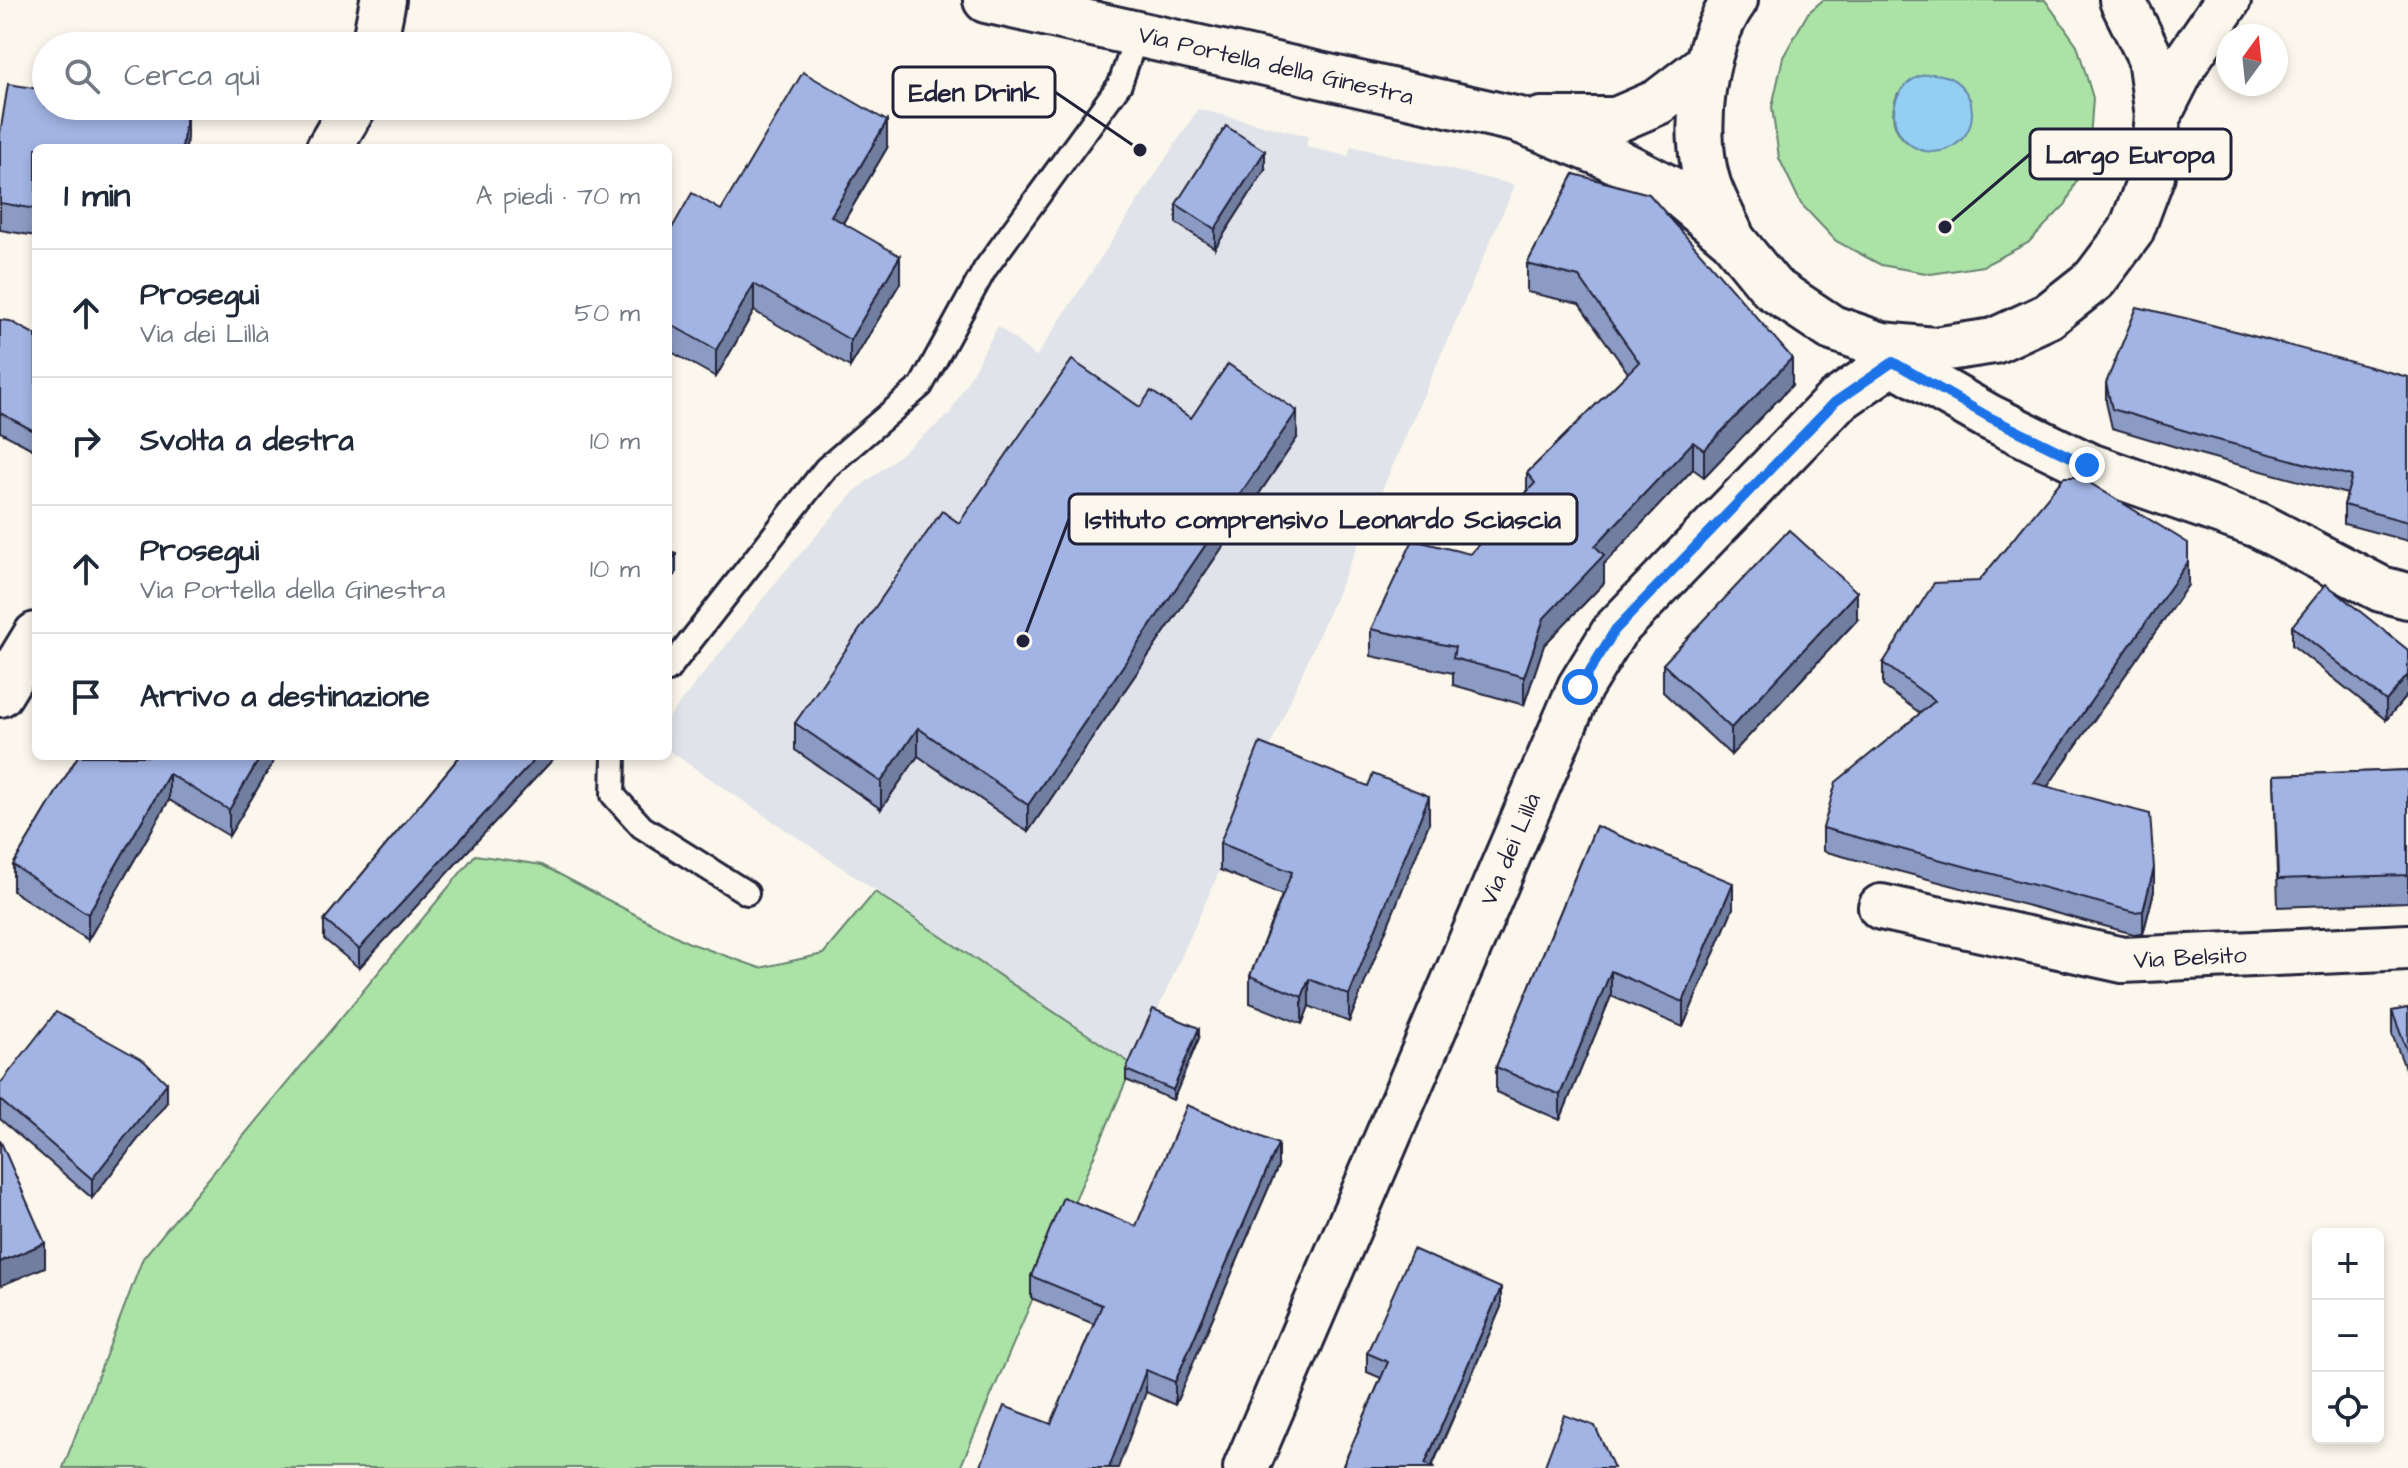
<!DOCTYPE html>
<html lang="it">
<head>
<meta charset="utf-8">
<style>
  :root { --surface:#fff; --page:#f6f6f7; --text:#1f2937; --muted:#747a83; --line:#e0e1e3 }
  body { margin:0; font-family:"Architects Daughter",sans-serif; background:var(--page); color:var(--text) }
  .controls { position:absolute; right:24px; bottom:24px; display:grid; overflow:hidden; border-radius:12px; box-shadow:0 4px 12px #0003 }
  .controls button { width:72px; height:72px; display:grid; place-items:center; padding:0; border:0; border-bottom:2px solid var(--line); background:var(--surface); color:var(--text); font:40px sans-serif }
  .compass { position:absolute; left:2216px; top:24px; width:72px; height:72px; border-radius:50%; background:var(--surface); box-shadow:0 4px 12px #0003; rotate:15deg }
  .stop { position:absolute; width:24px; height:24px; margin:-18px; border:6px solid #1a73e8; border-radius:50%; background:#fff }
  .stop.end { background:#1a73e8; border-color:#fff; box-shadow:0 2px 8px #0008 }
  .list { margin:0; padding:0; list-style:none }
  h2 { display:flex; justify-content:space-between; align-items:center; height:104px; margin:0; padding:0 32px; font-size:34px }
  h2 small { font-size:26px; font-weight:400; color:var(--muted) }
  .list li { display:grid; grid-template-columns:52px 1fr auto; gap:24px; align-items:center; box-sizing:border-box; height:128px; padding:0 32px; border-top:2px solid var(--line) }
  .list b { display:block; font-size:30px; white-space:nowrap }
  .list p { margin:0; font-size:26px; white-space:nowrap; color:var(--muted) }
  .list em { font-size:26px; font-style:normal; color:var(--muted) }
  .icon { flex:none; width:44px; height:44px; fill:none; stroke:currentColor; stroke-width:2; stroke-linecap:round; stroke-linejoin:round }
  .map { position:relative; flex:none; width:2408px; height:1468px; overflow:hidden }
  .search { position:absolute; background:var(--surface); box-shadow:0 4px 12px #0003; left:32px; top:32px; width:640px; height:88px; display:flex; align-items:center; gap:20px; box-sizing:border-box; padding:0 28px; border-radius:44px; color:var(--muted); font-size:30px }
  .panel { position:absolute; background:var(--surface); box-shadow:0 4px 12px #0003; left:32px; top:144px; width:640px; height:616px; border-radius:12px }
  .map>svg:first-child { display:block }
  .built { fill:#e0e3e9 }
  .green { fill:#abe2a6; stroke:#668270; stroke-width:2; fill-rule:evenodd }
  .water { fill:#93cef3; stroke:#6689a9; stroke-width:2 }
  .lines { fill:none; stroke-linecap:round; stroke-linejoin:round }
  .service-casing { stroke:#22223b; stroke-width:28 }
  .minor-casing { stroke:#22223b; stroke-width:50 }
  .service { stroke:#fbf7ec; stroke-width:22 }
  .minor { stroke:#fbf7ec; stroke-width:44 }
  .wall { fill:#8b9bc3; stroke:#22223b; stroke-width:2 }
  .shaded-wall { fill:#717e9f; stroke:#22223b; stroke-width:2 }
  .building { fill:#a2b4e3; stroke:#22223b; stroke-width:2 }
  .route { stroke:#1a73e8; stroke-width:10 }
  .labels { text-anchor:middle; stroke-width:6; stroke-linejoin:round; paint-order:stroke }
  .street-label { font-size:24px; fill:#22223b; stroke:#fbf7ec }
  .leader { fill:none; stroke:#22223b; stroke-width:3 }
  .callout-dot { fill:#22223b; stroke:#fbf7ec; stroke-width:3 }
  .callout { fill:#fbf7ec; stroke:#22223b; stroke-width:3 }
  .callout-label { font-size:26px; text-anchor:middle; font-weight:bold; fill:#22223b }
</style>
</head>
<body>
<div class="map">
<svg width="2408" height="1468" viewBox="0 0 2408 1468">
  <rect width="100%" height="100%" fill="#fbf7ec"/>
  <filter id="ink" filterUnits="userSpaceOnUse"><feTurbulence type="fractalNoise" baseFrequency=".0125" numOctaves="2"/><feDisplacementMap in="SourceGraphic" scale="16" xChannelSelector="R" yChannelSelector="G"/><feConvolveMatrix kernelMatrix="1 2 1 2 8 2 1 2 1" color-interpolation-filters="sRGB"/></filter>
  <g filter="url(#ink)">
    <polygon class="built" points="1198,109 1308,136 1306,147 1348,156 1351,146 1515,185 1260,770 1220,870 1133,1065 668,750 668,718 782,575 854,492 949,415 998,326 1036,357"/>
    <g class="green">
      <path d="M 1823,0 L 2045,0 L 2077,45 L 2093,98 L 2089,152 L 2066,204 L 2028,243 L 1983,266 L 1931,274 L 1881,265 L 1836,241 L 1801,204 L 1779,158 L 1772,107 L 1783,57 L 1808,13 ZM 1898,93 L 1970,99 C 1984,176 1869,161 1898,93 Z"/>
      <polygon points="475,855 542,865 687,942 760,968 823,954 875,892 1133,1065 960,1468 63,1468 143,1258"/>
    </g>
    <circle class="water" cx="1933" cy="113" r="39"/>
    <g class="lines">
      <g class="service-casing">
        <g id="service">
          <polyline points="668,670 826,468 921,386 985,269 1120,84 1137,34"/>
          <polyline points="614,756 613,795 642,827 747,893"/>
        </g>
      </g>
      <g class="minor-casing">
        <g id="minor">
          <polyline points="986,0 1519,120 1605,155 1676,192 1732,239 1772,288 1832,328 1882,345 1934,350 1994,341 2048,316 2095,279 2131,231 2152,175 2158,116 2150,57 2122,0"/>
          <polyline points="374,46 383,0"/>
          <polyline points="2158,116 2185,63 2228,0"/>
          <polyline points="1541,120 1616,120 1658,102 1706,65"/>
          <polyline points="329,148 354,106"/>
          <path d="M 1730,233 C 1723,218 1715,203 1709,187 C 1691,134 1702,45 1735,0"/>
          <polyline points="1877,353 1989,417 2087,465 2258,525 2381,589 2408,596"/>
          <polyline points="0,694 36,635"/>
          <polyline points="1881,907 2123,960 2408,947"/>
          <polyline points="1246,1468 1580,687 1615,630 1835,402 1893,362 1928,352"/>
        </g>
      </g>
      <use href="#service" class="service"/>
      <use href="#minor" class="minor"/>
    </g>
    <g class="wall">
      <polygon points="0,134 187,138 36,148 36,236 0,230"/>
      <polygon points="887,148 843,223 900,283 850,367 754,311 716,377 668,350 668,235 721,210"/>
      <polygon points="1265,170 1215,248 1176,223 1176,204"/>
      <polygon points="1574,174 1792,385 1704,477 1693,469 1604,564 1604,583 1544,645 1524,705 1453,685 1453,673 1371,656 1371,629 1470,554 1527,492 1527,473 1628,373 1579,304 1527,292 1527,264"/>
      <polygon points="0,320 36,335 36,451 0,432"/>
      <polygon points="2408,377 2408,541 2344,524 2344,505 2347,494 2203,455 2112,428 2106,402 2106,383"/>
      <polygon points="1140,407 1297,438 1028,832 918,756 881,809 795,750 795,723 959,523"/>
      <polygon points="1979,581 2188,585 2047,787 2154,891 2143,934 2134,934 1823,851 1823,828 1920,713 1883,686 1883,663"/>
      <polygon points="1857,620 1731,755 1663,692 1663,664"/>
      <polygon points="2292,626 2408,650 2408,694 2386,720 2292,645"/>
      <polygon points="78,756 275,756 275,759 229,836 169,800 88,940 13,891 13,865"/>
      <polygon points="460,756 556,756 359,968 324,939 324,920"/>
      <polygon points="2408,770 2408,902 2278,907 2274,775"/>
      <polygon points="1429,823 1349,1022 1309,1006 1302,1024 1250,1003 1250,976 1282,895 1220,870 1220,843"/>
      <polygon points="1596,826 1733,908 1683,1027 1611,996 1560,1120 1496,1092 1496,1067"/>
      <polygon points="2408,1008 2408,1076 2392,1034 2392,1011"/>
      <polygon points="1199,1038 1173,1100 1126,1080 1126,1070"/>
      <polygon points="0,1084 167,1102 92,1198 0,1119"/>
      <polygon points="1278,1166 1175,1405 1146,1392 1051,1424 1094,1324 1031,1298 1031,1276 1136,1226"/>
      <polygon points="1501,1307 1432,1467 1342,1468 1381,1378 1367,1372 1367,1353"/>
    </g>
    <g class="shaded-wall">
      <polygon points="187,111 187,138 186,148 182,148"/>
      <polygon points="887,121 887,148 831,243 831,216"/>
      <polygon points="1265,151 1265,170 1215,248 1215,229"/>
      <polygon points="900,256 900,283 850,367 850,340"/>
      <polygon points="754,284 754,311 716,377 716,350"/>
      <polygon points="1792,358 1792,385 1704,477 1704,450"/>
      <polygon points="1297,411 1297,438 1028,832 1028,805"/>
      <polygon points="1693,442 1693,469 1604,564 1604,583 1544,645 1524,705 1524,677 1544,618 1595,546"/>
      <polygon points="676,554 676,574 668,583 668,564"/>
      <polygon points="2188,562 2188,585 2034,806 2034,783"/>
      <polygon points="1857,592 1857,620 1731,755 1731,728"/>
      <polygon points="2408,675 2408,694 2386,720 2386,701"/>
      <polygon points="918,728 918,756 881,809 881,782"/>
      <polygon points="261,756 275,756 275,759 229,836 229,810"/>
      <polygon points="538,756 556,756 359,968 359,949"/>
      <polygon points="169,774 169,800 88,940 88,914"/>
      <polygon points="1429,796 1429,823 1349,1022 1349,995"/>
      <polygon points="2154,868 2154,891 2143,934 2143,911"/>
      <polygon points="1733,883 1733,908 1683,1027 1683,1002"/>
      <polygon points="1611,971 1611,996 1560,1120 1560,1095"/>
      <polygon points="1309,979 1309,1006 1302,1024 1302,997"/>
      <polygon points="1199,1028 1199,1038 1173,1100 1173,1090"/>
      <polygon points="167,1083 167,1102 92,1198 92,1179"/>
      <polygon points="1278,1144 1278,1166 1175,1405 1175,1382"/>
      <polygon points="45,1243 45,1267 0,1286 0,1262"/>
      <polygon points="1501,1288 1501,1307 1431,1468 1425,1464"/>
      <polygon points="1146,1370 1146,1392 1118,1468 1109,1468"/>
    </g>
    <g class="building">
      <polygon points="803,72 887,121 831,216 900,256 850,340 754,284 716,350 668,323 668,235 692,193 721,210"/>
      <polygon points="8,84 46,90 46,106 153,106 187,111 182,148 36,148 36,209 0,203 0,134"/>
      <polygon points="1226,126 1265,151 1215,229 1176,204"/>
      <polygon points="1574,174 1649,194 1792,358 1704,450 1693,442 1595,546 1604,555 1544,618 1524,677 1453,658 1455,647 1371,629 1413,540 1470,554 1535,483 1527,473 1639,362 1579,277 1527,264"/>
      <polygon points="2137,307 2189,319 2408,377 2408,522 2344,505 2352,476 2203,436 2112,409 2106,383"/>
      <polygon points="0,320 10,321 36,335 36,432 0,413"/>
      <polygon points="1072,360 1140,407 1151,391 1191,418 1228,364 1297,411 1028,805 918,728 881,782 795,723 942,511 959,523"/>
      <polygon points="2064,477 2080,477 2188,543 2188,562 2034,783 2150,814 2154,868 2143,911 2134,912 1823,828 1836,782 1935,701 1883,663 1934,583 1979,581"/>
      <polygon points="1789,530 1857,592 1731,728 1663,664"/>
      <polygon points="668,549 676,554 668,564"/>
      <polygon points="2326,584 2408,650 2408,675 2386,701 2292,626"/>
      <polygon points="1260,743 1368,786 1373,774 1429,796 1349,995 1309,979 1302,997 1250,976 1292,872 1220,843"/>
      <polygon points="78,756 261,756 229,810 169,774 88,914 13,865"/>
      <polygon points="460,756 538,756 359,949 324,920"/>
      <polygon points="2408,770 2408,875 2278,879 2274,775"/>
      <polygon points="1596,826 1733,883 1683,1002 1611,971 1560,1095 1496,1067"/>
      <polygon points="2408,1008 2408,1053 2392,1011"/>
      <polygon points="1153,1009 1199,1028 1173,1090 1126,1070"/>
      <polygon points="56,1012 144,1061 167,1083 92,1179 0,1100 0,1084"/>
      <polygon points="1187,1105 1278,1144 1175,1382 1146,1370 1109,1468 980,1468 1004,1406 1051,1424 1102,1305 1031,1276 1063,1197 1136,1226"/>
      <polygon points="0,1140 45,1243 0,1262"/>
      <polygon points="1413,1249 1501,1288 1425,1464 1435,1468 1342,1468 1388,1362 1367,1353"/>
      <polygon points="1564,1415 1595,1426 1614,1468 1544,1468"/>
    </g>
  </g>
  <g class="lines" filter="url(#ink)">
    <polyline class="route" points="1580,687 1615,630 1835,402 1893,362 1989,417 2087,465"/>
  </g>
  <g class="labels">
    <g class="street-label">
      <text transform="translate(1276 65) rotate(13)" y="8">Via Portella della Ginestra</text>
      <text transform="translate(1510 849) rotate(-67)" y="8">Via dei Lillà</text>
      <text transform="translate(2190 957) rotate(-3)" y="8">Via Belsito</text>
    </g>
  </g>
  <path class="leader" d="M1140 150L1055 92M1945 227L2030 154M1023 641L1069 519"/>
  <g class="callout-dot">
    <circle cx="1140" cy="150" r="8"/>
    <circle cx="1945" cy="227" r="8"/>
    <circle cx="1023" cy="641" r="8"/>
  </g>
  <g class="callout">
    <rect x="893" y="67" width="162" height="50" rx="8"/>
    <rect x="2030" y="129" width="201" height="50" rx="8"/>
    <rect x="1069" y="494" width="508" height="50" rx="8"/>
  </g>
  <g class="callout-label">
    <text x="974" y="101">Eden Drink</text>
    <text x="2130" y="163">Largo Europa</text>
    <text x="1323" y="528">Istituto comprensivo Leonardo Sciascia</text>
  </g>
</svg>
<div class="controls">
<button>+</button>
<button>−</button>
<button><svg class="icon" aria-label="locate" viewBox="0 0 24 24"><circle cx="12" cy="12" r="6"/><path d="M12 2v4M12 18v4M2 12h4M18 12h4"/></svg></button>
</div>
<svg class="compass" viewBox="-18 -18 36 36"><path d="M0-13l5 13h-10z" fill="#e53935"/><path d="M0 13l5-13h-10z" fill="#747a83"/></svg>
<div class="stop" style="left:1580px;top:687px"></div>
<div class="stop end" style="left:2087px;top:465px"></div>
<div class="search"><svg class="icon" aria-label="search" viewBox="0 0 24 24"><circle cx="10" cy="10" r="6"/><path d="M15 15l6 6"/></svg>Cerca qui</div>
<section class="panel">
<h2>1 min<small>A piedi · 70 m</small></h2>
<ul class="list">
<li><svg class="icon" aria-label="ahead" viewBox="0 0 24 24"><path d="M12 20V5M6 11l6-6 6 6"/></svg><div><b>Prosegui</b><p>Via dei Lillà</p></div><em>50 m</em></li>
<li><svg class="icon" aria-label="right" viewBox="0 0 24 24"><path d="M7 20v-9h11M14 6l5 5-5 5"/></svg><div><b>Svolta a destra</b></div><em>10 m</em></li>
<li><svg class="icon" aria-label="ahead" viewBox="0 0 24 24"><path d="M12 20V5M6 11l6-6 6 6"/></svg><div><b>Prosegui</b><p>Via Portella della Ginestra</p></div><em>10 m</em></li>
<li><svg class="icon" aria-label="arrive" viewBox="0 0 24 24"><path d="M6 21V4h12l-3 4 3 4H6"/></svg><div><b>Arrivo a destinazione</b></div></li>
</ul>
</section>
</div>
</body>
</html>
